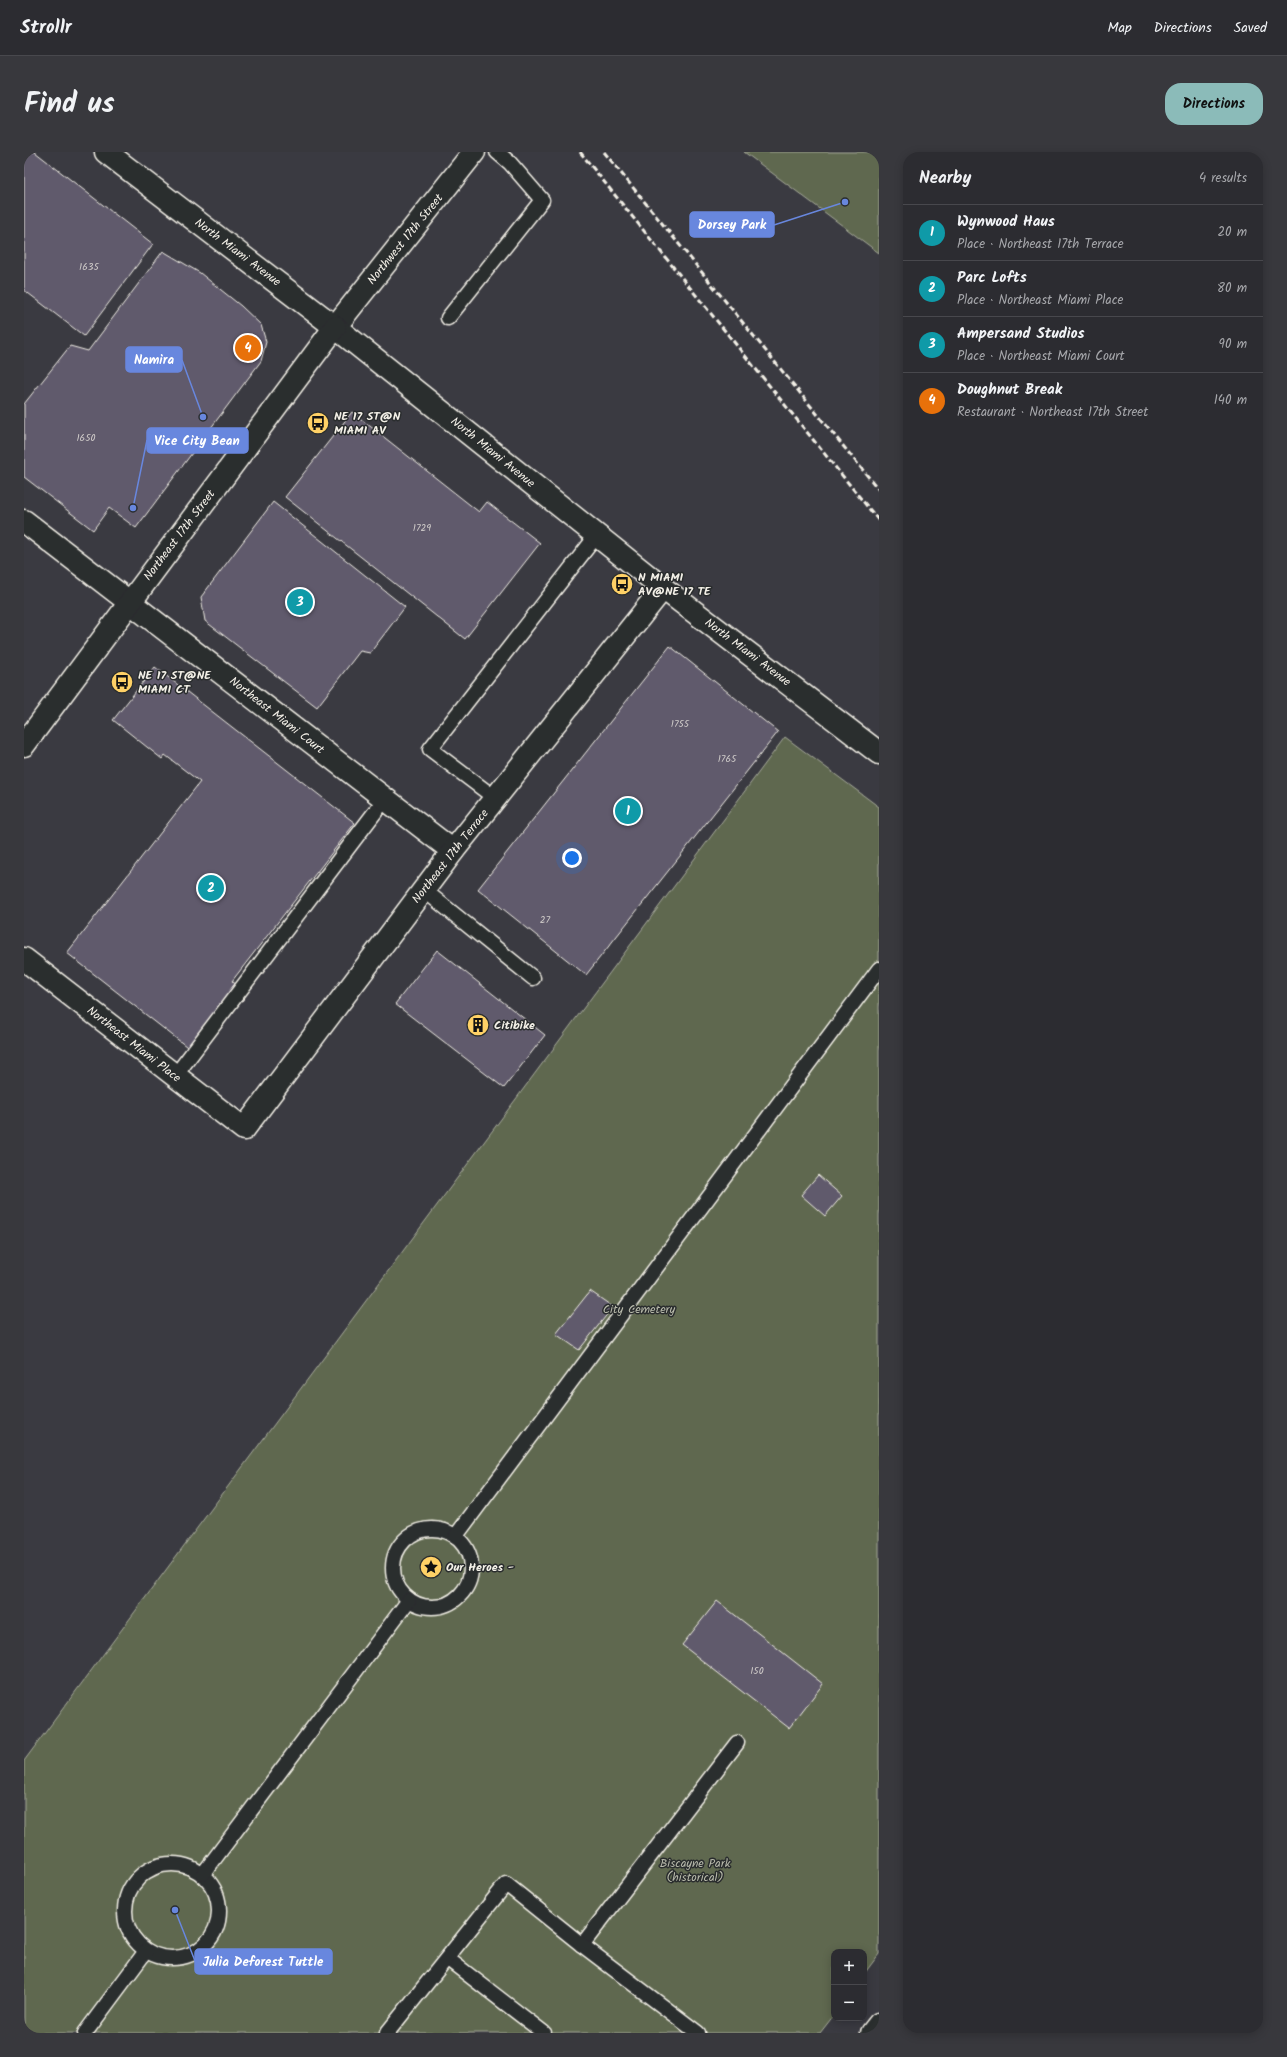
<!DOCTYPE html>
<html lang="en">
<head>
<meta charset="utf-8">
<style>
  :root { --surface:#2c2c31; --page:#38383d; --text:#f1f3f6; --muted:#a6a7ab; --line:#48484d; --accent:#8bbbb9 }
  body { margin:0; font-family:Kalam,sans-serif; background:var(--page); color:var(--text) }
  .controls { position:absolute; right:12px; bottom:12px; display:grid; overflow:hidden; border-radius:8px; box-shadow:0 2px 10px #0003 }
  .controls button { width:36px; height:36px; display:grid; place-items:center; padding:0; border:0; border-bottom:1px solid var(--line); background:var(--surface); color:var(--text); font:20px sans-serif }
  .you { position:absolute; left:548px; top:706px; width:14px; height:14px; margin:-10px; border:3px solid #fff; border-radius:50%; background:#1a73e8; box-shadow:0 0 0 6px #1a73e833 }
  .badge { display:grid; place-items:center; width:26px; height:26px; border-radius:50%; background:var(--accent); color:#fff; font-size:13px; font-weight:700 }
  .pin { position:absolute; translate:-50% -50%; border:2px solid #fff; box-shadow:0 1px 4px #0006 }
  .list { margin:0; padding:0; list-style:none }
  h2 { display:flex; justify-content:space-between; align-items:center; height:52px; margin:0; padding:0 16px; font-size:17px }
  h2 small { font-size:13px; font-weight:400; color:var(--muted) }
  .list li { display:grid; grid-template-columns:26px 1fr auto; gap:12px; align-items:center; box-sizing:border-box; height:56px; padding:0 16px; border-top:1px solid var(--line) }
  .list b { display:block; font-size:15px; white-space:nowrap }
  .list p { margin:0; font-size:13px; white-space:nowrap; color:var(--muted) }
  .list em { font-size:13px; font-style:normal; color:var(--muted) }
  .map { position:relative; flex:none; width:855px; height:1881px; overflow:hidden; border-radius:16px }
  header { display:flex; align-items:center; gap:24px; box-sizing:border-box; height:56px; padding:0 20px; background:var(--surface); border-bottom:1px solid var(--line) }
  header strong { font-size:19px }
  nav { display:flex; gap:22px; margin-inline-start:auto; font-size:14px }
  .intro { display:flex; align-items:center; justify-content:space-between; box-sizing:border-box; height:96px; padding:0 24px }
  h1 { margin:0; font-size:28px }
  .button { padding:10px 18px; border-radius:16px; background:var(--accent); color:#111; font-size:14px; font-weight:700 }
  main { display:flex; gap:24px; padding:0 24px }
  aside { flex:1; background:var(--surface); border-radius:16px; box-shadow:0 2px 10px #0003 }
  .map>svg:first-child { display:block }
  .green { fill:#5e684f; stroke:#a9ac9c }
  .building { fill:#605a6c; stroke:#f4f1e8 }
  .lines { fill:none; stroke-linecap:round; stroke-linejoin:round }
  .service-casing { stroke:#f4f1e8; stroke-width:17 }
  .minor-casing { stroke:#f4f1e8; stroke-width:25 }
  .secondary-casing { stroke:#f4f1e8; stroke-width:25 }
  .service { stroke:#2a2d2e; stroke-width:14 }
  .minor { stroke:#2a2d2e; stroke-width:22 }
  .secondary { stroke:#2a2d2e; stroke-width:22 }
  .rail { stroke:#f4f1e8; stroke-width:3; stroke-dasharray:6 3; stroke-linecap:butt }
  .labels { text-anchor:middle; stroke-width:3; stroke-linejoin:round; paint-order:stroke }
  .number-label { font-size:10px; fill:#cfcbc9 }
  .street-label { font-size:12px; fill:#f4f1e8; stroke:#2a2d2e }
  .poi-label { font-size:12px; font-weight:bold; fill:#f4f1e8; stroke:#2a2d2e; text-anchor:start }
  .park-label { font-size:12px; fill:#b8baab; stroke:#2a2d2e }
  .leader { fill:none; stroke:#6887de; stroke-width:1.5 }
  .callout-dot { fill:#6887de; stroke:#2a2d2e; stroke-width:1.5 }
  .callout { fill:#6887de; stroke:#6887de; stroke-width:1.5 }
  .callout-label { font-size:13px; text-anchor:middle; font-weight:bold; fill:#fff }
</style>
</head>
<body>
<header>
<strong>Strollr</strong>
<nav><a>Map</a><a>Directions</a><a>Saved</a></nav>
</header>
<div class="intro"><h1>Find us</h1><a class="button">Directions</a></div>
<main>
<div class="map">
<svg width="855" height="1881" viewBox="0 0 855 1881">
  <rect width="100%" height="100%" fill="#3a3a41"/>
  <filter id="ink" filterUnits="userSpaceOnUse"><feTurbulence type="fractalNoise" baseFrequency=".025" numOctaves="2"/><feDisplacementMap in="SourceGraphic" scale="8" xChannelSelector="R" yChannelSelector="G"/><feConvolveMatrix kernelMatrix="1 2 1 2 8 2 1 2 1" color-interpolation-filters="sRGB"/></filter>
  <g filter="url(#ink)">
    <g class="green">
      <polygon points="720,0 855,0 855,101"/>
      <polygon points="761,585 855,655 855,1802 840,1822 840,1800 810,1800 810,1863 796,1881 0,1881 0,1609"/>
    </g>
    <g class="building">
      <polygon points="0,0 11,0 129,92 60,184 0,138"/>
      <polygon points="139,99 176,121 217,154 237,173 242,190 237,209 112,376 85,356 69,378 0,325 0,252 46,194 64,199"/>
      <polygon points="328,260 455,360 463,350 516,391 441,487 261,345"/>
      <polygon points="249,350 381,455 346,501 336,499 293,555 181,469 177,445"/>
      <polygon points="646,494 754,580 562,823 454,737"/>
      <polygon points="131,515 331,671 208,829 215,835 167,898 43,801 176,630 141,603 138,607 89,568"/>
      <polygon points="413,798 521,883 480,936 371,852"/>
      <polygon points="794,1023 818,1044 801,1064 777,1043"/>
      <polygon points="566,1139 589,1155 555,1198 532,1182"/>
      <polygon points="693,1449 799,1532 765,1576 658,1493"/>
    </g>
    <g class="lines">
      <g class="service-casing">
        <g id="service">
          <polyline points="424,166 518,48 486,11 473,0"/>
          <polyline points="471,646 406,597 573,383"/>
          <polyline points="400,738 509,826"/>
          <polyline points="151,924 361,647"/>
          <circle cx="408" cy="1416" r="39"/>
          <polyline points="431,1385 855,817"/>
          <circle cx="148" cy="1759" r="47"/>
          <polyline points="179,1722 385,1448"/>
          <polyline points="558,1793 713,1591"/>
          <polyline points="424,1807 520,1881"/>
          <polyline points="61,1881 122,1799"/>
          <polyline points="363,1881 482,1732 558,1793 674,1881"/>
        </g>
      </g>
      <g class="minor-casing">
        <g id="minor">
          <polyline points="311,175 450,0"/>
          <polyline points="0,369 429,699"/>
          <polyline points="0,807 220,977 429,699 639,436"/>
          <polyline points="848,1881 855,1872"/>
        </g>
      </g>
      <g class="secondary-casing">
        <g id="secondary">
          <polyline points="82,0 311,175 639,436 855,601"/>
          <polyline points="0,593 311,175"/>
        </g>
      </g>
      <use href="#service" class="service"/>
      <use href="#minor" class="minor"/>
      <use href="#secondary" class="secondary"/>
      <g class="rail">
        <polyline points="556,0 855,369"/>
        <polyline points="580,0 855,338"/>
      </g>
    </g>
  </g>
  <defs>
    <g id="bus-disc" transform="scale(1.15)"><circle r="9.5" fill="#ffd166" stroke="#2a2d2e"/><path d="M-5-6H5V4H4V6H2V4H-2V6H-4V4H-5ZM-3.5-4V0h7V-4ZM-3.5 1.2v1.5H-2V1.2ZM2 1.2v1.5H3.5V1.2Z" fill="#111"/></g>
    <g id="building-disc" transform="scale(1.15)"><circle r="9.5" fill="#ffd166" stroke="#2a2d2e"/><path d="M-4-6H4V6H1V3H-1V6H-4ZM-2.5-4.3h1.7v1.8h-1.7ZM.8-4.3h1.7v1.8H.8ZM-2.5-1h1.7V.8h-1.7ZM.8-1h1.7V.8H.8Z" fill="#111"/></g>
    <g id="sight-disc" transform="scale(1.15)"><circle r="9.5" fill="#ffd166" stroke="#2a2d2e"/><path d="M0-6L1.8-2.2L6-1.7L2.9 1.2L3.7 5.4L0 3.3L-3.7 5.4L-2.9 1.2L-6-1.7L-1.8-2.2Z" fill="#111"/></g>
  </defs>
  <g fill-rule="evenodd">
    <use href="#bus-disc" x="294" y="271"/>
    <use href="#bus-disc" x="598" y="432"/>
    <use href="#bus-disc" x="98" y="530"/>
    <use href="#building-disc" x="454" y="873"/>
    <use href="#sight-disc" x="407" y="1415"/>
  </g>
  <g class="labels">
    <g class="number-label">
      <text x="65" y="118">1635</text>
      <text x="62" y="289">1650</text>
      <text x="398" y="379">1729</text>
      <text x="656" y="575">1755</text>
      <text x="703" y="610">1765</text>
      <text x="521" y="771">27</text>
      <text x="733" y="1522">150</text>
    </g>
    <g class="street-label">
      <text transform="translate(381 87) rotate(-51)" y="4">Northwest 17th Street</text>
      <text transform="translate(214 100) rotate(37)" y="4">North Miami Avenue</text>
      <text transform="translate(469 300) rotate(39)" y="4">North Miami Avenue</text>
      <text transform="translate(155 383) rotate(-53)" y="4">Northeast 17th Street</text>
      <text transform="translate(724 500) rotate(37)" y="4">North Miami Avenue</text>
      <text transform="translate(253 563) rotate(38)" y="4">Northeast Miami Court</text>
      <text transform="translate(426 704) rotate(-52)" y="4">Northeast 17th Terrace</text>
      <text transform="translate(110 892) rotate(38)" y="4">Northeast Miami Place</text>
    </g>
    <g class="poi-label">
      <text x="310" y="268">NE 17 ST@N<tspan x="310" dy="14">MIAMI AV</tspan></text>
      <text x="614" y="429">N MIAMI<tspan x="614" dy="14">AV@NE 17 TE</tspan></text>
      <text x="114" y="527">NE 17 ST@NE<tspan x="114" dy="14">MIAMI CT</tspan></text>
      <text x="470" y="877">Citibike</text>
      <text x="422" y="1419">Our Heroes -</text>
    </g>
    <g class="park-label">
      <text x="615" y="1161">City Cemetery</text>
      <text x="671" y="1715">Biscayne Park<tspan x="671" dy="14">(historical)</tspan></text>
    </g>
  </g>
  <path class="leader" d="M821 50L750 73M179 265L158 208M109 356L123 288M151 1758L171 1809"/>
  <g class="callout-dot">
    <circle cx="821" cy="50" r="4"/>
    <circle cx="179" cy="265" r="4"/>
    <circle cx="109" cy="356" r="4"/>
    <circle cx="151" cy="1758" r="4"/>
  </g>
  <g class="callout">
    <rect x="666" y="60" width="84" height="25" rx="4"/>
    <rect x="102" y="195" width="56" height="25" rx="4"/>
    <rect x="123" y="276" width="101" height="25" rx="4"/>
    <rect x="171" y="1797" width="137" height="25" rx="4"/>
  </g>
  <g class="callout-label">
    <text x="708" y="77">Dorsey Park</text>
    <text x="130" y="212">Namira</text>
    <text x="173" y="293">Vice City Bean</text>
    <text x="239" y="1814">Julia Deforest Tuttle</text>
  </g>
</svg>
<div class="controls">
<button>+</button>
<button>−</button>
</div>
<div class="you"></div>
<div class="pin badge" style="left:604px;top:659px;background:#0f9aa8">1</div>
<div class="pin badge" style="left:187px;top:736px;background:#0f9aa8">2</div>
<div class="pin badge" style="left:276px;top:450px;background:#0f9aa8">3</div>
<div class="pin badge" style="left:224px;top:196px;background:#e8710a">4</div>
</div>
<aside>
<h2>Nearby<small>4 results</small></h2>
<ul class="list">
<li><span class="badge" style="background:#0f9aa8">1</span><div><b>Wynwood Haus</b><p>Place · Northeast 17th Terrace</p></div><em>20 m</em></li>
<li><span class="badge" style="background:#0f9aa8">2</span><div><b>Parc Lofts</b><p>Place · Northeast Miami Place</p></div><em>80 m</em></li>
<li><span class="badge" style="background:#0f9aa8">3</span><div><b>Ampersand Studios</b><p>Place · Northeast Miami Court</p></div><em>90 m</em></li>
<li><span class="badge" style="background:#e8710a">4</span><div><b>Doughnut Break</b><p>Restaurant · Northeast 17th Street</p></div><em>140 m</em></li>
</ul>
</aside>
</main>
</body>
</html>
